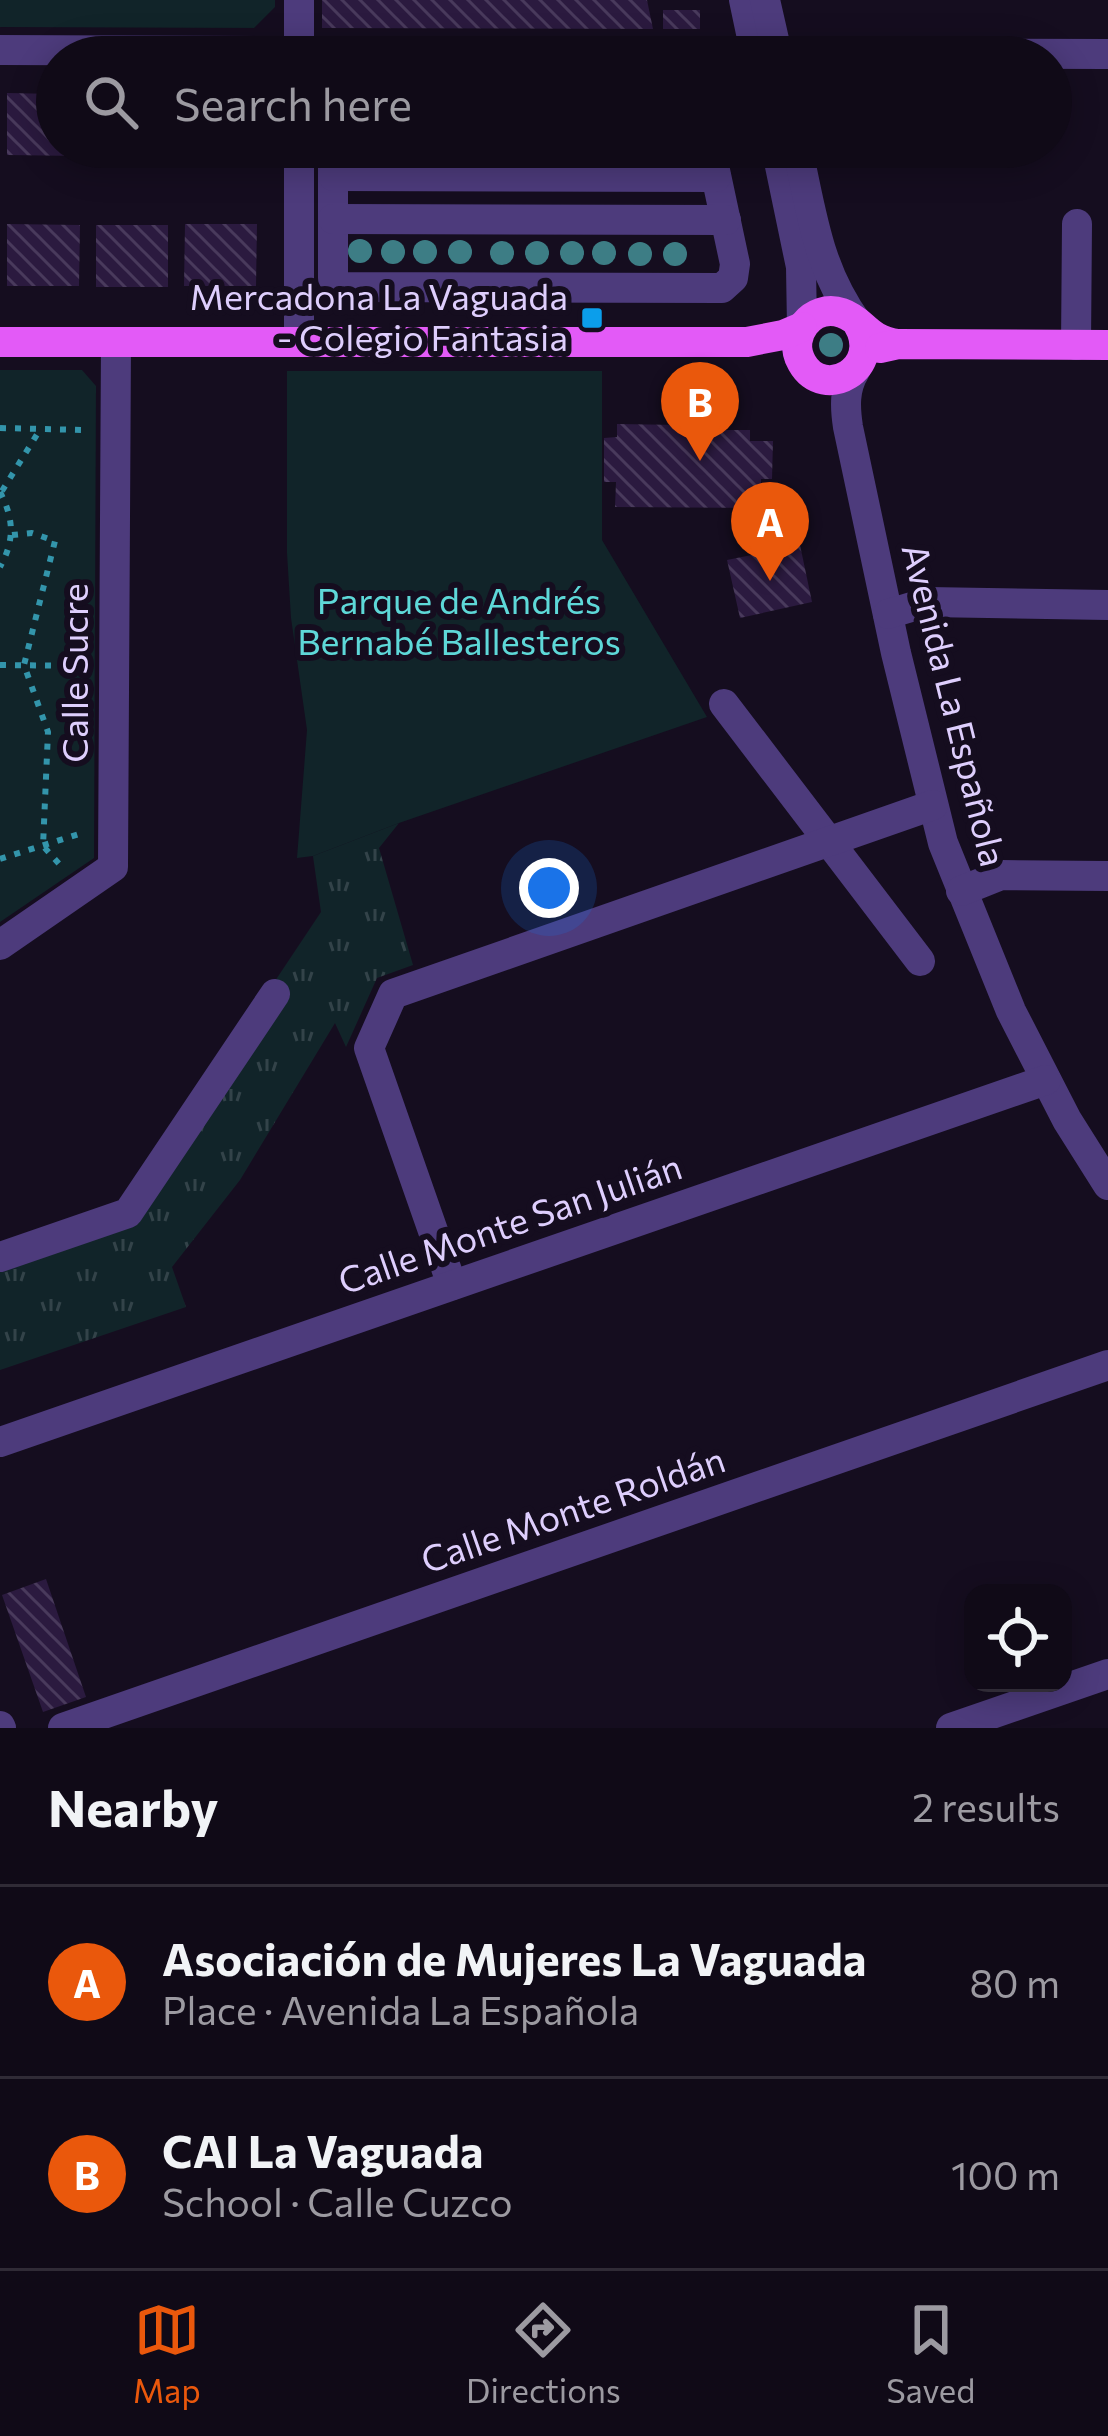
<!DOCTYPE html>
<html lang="en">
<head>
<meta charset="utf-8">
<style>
  :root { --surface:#100a17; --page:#191320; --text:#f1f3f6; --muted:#9c9aa1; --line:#302b36; --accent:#ea580c }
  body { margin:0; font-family:Commissioner,sans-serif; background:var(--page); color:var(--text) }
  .controls { position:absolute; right:36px; bottom:36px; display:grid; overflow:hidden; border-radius:24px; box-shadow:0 6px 30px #0003 }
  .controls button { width:108px; height:108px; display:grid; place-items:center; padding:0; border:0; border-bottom:3px solid var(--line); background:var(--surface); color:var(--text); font:60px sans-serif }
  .you { position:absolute; left:549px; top:888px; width:42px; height:42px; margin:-30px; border:9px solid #fff; border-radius:50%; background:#1a73e8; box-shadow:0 0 0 18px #1a73e833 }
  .badge { display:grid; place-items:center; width:78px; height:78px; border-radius:50%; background:var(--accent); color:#fff; font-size:39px; font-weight:700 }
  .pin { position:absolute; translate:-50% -99px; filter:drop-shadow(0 3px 6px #0008) }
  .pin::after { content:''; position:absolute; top:63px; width:42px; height:36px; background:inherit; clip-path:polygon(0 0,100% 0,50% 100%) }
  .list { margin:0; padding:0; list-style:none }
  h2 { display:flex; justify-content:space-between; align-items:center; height:156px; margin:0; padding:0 48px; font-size:51px }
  h2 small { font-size:39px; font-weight:400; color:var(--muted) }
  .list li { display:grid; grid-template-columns:78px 1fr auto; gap:36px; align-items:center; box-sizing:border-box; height:192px; padding:0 48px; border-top:3px solid var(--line) }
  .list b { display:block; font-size:45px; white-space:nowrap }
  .list p { margin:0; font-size:39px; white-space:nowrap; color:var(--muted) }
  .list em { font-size:39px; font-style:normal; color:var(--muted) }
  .icon { flex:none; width:66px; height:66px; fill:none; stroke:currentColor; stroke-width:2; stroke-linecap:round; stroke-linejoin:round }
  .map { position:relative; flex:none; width:1108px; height:1728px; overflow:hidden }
  .search { position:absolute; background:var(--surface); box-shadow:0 6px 30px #0003; left:36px; right:36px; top:36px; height:132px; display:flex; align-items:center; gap:30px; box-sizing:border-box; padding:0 42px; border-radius:66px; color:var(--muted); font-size:45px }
  .sheet { height:540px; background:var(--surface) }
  nav { display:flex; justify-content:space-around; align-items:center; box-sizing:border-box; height:168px; border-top:3px solid var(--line); background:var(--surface); font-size:33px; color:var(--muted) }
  nav a { display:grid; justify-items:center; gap:6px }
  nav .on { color:var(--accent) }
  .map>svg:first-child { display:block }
  .grass { fill:url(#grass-tufts) }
  .green { fill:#112429 }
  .building { fill:url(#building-back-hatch) }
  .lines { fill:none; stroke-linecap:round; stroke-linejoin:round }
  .path { stroke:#3395ab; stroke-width:6; stroke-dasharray:6 9; stroke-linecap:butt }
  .minor { stroke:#4d3b7c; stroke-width:30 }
  .major { stroke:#e35af7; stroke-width:30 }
  .tree { fill:#3d7d85 }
  .poi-dot { fill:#0b9eeb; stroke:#150d1f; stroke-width:4.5 }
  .labels { text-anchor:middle; stroke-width:12; stroke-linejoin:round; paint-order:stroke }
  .poi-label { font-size:36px; fill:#decefd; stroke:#150d1f; text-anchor:end }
  .park-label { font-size:36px; fill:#5ed8d8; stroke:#150d1f }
  .street-label { font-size:36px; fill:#decefd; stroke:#150d1f }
</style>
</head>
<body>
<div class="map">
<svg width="1108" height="1728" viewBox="0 0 1108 1728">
  <defs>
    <pattern id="grass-tufts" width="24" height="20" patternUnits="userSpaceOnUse" patternTransform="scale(3)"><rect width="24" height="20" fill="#112429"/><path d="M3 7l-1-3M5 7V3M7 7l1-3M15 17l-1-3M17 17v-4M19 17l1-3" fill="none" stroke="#334349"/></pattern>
    <pattern id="building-back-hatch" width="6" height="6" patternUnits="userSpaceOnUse" patternTransform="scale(3)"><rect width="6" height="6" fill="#2b1a3f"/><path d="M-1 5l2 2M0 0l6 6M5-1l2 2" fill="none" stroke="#493a5c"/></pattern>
  </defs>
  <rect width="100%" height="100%" fill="#150d1f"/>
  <polygon class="grass" points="399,823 379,848 413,965 377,978 346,1047 335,1023 240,1180 172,1267 186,1307 0,1370 0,1257 128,1213 269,990 321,912 313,856"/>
  <g class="green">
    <polygon points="0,0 275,0 275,7 254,28 0,27"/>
    <polygon points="0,370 82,370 96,386 94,858 0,922"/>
    <polygon points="287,371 602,371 602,540 707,717 399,823 313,856 297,858 307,730 291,618 287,553"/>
  </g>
  <g class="building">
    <polygon points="322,0 647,0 653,29 322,28"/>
    <rect x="663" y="10" width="37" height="19"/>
    <polygon points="7,93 57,94 57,147 79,147 79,156 7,155"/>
    <rect x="96" y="147" width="72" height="9"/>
    <rect x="184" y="147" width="72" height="8"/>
    <polygon points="7,224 80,225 79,286 7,286"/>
    <polygon points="185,224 257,224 256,286 184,286"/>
    <rect x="96" y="225" width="72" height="62"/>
    <polygon points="681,414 714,414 713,430 750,430 750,441 773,441 772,479 761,479 761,508 615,507 616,482 604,482 604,438 617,437 617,424 681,425"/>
    <polygon points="800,545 812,602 740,618 727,560"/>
    <polygon points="46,1579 86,1697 43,1712 2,1595"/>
  </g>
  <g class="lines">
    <g class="path">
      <polyline points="0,428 86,430"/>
      <polyline points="2,491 41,428"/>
      <path d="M 0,492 C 14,519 15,540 0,567"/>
      <polyline points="12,535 32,533 55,541 24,665 48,732 43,846 62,867"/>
      <polyline points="0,665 85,666"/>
      <polyline points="0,859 82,833"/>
    </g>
    <g class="minor">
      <polyline points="299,0 299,57"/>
      <polyline points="744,0 756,57"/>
      <polyline points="765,0 778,57"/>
      <polyline points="0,50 1108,54"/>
      <polyline points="299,147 299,342"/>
      <polyline points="333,147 333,278 341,287 722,288 733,278 735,264 710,147"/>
      <polyline points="776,147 801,267 802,327"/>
      <path d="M 797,147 C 812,213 817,268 858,324"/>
      <polyline points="333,176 716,177"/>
      <polyline points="333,219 726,220"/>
      <polyline points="1076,345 1077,224"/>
      <path d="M 855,371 C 844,389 845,407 848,427 L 896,653 L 943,843 L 1011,1011 L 1067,1120 L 1108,1185"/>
      <polyline points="888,614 928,602 1108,605"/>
      <polyline points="724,704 920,961"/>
      <polyline points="961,891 1001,875 1108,876"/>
      <polyline points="0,945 113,867 116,343"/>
      <polyline points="0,1257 128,1213 275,994"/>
      <polyline points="452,1285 369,1048 393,994 933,805"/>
      <polyline points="0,1442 1046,1080"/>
      <polyline points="0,1726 1,1728"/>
      <polyline points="63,1728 1108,1365"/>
      <polyline points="951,1728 1108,1674"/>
    </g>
    <g class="major">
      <path d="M 858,324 C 884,368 824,402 802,363 C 786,336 812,303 842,313 C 865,321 865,339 898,344"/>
      <polyline points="0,342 747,342 783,335 802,327"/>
      <polyline points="880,348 898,344 1108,345"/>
    </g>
  </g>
  <g class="tree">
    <circle cx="360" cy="251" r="12"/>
    <circle cx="393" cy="252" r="12"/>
    <circle cx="425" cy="252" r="12"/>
    <circle cx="460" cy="252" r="12"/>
    <circle cx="502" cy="253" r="12"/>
    <circle cx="537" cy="253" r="12"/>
    <circle cx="572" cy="253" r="12"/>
    <circle cx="604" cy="253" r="12"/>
    <circle cx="640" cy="254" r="12"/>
    <circle cx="675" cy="254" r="12"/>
    <circle cx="831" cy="345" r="12"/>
  </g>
  <rect class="poi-dot" x="580" y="306" width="24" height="24" rx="6"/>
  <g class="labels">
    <g class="poi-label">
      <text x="568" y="310">Mercadona La Vaguada<tspan x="568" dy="41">- Colegio Fantasia</tspan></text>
    </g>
    <g class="park-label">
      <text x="459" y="614">Parque de Andrés<tspan x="459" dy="41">Bernabé Ballesteros</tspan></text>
    </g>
    <g class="street-label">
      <text transform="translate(75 673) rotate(-90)" y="13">Calle Sucre</text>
      <text transform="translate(954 705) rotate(76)" y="13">Avenida La Española</text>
      <text transform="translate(510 1224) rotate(-19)" y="13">Calle Monte San Julián</text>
      <text transform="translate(573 1510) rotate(-19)" y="13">Calle Monte Roldán</text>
    </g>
  </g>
</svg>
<div class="controls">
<button><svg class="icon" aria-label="locate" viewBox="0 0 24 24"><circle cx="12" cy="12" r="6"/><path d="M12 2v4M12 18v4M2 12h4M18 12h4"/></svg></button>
</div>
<div class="you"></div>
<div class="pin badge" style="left:770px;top:581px">A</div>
<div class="pin badge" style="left:700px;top:461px">B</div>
<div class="search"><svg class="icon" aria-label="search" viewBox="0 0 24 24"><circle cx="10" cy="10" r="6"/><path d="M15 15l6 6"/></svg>Search here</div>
</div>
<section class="sheet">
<h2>Nearby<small>2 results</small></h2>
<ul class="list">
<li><span class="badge">A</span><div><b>Asociación de Mujeres La Vaguada</b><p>Place · Avenida La Española</p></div><em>80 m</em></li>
<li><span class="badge">B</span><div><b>CAI La Vaguada</b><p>School · Calle Cuzco</p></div><em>100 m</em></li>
</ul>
</section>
<nav>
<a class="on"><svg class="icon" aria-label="map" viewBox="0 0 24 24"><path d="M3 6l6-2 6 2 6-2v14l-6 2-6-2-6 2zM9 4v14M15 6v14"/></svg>Map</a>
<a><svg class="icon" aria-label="directions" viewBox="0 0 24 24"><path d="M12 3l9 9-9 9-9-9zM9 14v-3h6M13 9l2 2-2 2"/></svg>Directions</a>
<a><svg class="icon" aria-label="saved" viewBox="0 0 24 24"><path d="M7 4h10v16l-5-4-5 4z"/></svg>Saved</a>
</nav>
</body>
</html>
